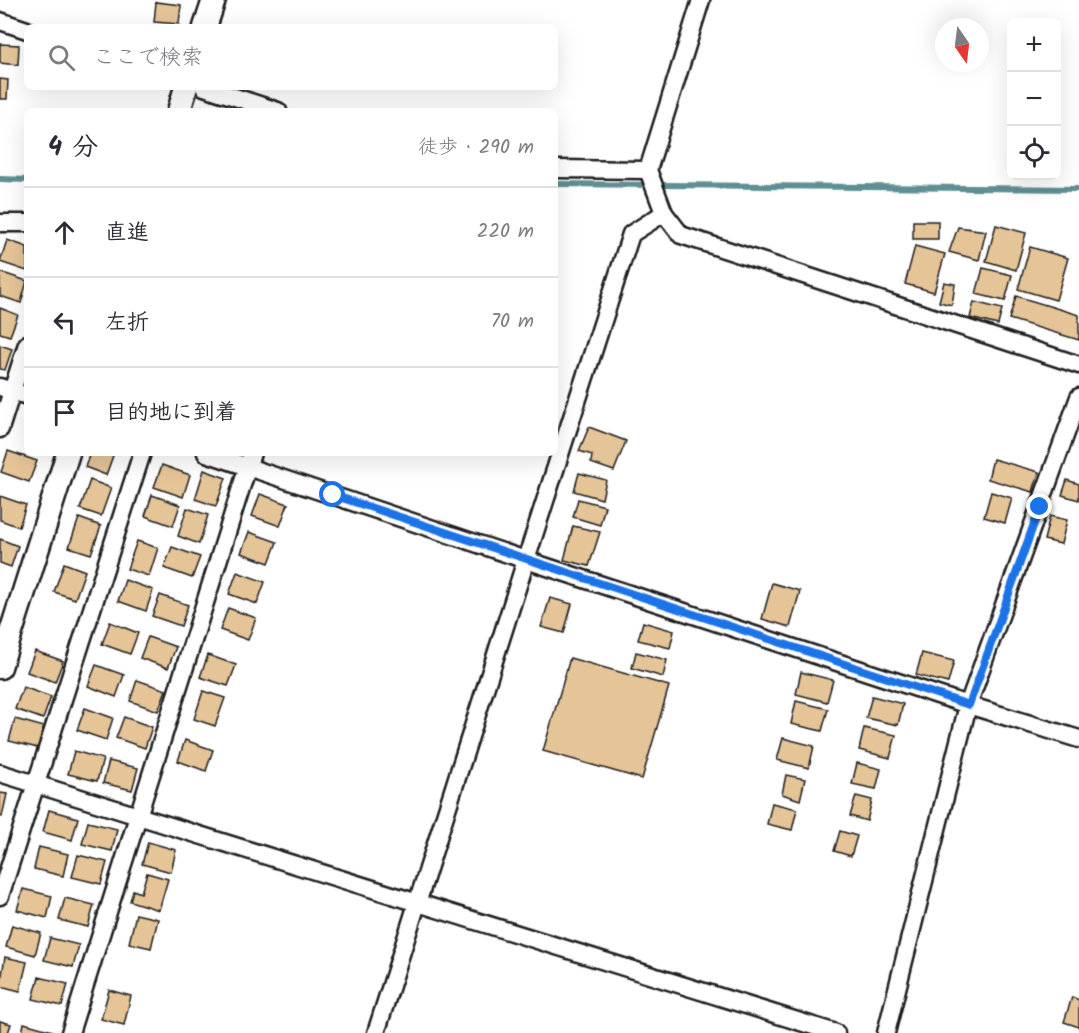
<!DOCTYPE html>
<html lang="ja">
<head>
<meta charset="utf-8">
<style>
  :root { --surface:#fff; --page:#f2f2f3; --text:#2b2b33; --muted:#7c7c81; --line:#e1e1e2 }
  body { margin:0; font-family:Kalam,"Klee One",sans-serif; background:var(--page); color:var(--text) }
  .controls { position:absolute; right:18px; top:18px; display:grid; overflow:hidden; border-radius:9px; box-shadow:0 6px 24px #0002 }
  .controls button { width:54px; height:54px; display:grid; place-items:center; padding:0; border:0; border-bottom:2px solid var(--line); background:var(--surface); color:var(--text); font:30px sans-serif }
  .compass { position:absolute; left:935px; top:18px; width:54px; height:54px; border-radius:50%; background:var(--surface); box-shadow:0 6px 24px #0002; rotate:166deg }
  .stop { position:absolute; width:18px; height:18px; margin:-14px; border:4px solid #1a73e8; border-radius:50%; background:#fff }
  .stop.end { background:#1a73e8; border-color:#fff; box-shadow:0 2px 6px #0008 }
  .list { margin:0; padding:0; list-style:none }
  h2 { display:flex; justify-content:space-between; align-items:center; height:78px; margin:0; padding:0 24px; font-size:26px }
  h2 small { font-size:20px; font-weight:400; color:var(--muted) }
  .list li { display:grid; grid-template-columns:39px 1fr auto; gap:18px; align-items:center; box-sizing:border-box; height:90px; padding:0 24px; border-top:2px solid var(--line) }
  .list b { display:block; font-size:22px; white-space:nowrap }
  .list em { font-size:20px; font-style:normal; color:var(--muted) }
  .icon { flex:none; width:33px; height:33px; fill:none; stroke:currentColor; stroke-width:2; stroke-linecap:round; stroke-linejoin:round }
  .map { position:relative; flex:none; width:1079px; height:1033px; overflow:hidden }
  .search { position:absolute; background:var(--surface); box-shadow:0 6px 24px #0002; left:24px; top:24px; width:534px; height:66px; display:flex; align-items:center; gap:15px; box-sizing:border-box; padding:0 21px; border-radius:9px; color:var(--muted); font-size:22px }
  .panel { position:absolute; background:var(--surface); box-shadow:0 6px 24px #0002; left:24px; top:108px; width:534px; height:348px; border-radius:9px }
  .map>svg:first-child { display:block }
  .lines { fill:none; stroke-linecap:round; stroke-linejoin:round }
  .stream { stroke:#5e8f93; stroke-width:6 }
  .building { fill:#e5c497; stroke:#1c1c1c; stroke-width:1.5 }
  .street-casing { stroke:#1c1c1c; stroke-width:21 }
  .secondary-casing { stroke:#1c1c1c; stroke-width:27 }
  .street { stroke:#fff; stroke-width:16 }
  .secondary { stroke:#fff; stroke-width:22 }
  .route { stroke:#1a73e8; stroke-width:8 }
</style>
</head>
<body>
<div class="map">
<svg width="1079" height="1033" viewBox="0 0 1079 1033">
  <rect width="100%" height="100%" fill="#fff"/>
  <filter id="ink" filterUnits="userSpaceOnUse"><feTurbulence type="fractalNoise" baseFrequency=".0167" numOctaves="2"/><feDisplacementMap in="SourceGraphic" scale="12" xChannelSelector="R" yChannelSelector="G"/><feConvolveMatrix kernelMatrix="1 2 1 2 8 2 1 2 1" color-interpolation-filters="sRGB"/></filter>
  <g filter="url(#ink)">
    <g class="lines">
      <g class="stream">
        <polyline points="0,179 27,180"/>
        <polyline points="555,184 1079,189"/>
      </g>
    </g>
    <g class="building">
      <polygon points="156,2 181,5 179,24 154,22"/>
      <polygon points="0,44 19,45 18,65 0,63"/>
      <polygon points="0,79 8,80 7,99 0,99"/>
      <rect x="913" y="221" width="25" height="18"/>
      <polygon points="996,225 1026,233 1016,270 986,261"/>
      <polygon points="958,227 986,231 979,260 949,252"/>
      <polygon points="7,240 27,247 27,271 0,262"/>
      <polygon points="915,246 945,254 934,292 905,284"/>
      <polygon points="1030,247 1068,258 1056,300 1018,289"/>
      <polygon points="983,268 1012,275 1005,301 976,294"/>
      <polygon points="0,272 27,281 21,303 0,296"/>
      <polygon points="944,282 955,284 952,305 939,302"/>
      <polygon points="1016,296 1079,315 1079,340 1009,319"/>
      <polygon points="974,302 1002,309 998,325 970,318"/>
      <polygon points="0,308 18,315 10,336 0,333"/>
      <polygon points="0,345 12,349 5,370 0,369"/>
      <polygon points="589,427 626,441 614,471 591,463 592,455 579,451"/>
      <polygon points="8,451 37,461 29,482 1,472"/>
      <polygon points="90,453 114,453 106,475 85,467"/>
      <polygon points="993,459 1039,472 1033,492 988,479"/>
      <polygon points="162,465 190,475 183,497 154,487"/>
      <polygon points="204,470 226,478 216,506 195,499"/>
      <polygon points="579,473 606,480 602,499 574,491"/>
      <polygon points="90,480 111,488 101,516 80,509"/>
      <polygon points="1067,480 1079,484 1079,500 1062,495"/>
      <polygon points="991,492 1012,498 1005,523 984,517"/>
      <polygon points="260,494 288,504 280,526 252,516"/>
      <polygon points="152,495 180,505 173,526 145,516"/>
      <polygon points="0,496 26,505 19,527 0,520"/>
      <polygon points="578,499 605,506 600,525 573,517"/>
      <polygon points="187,508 208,515 199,544 178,536"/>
      <polygon points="1050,516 1067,520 1061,544 1044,540"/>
      <polygon points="79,518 101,526 91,554 69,547"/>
      <polygon points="573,526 600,532 589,566 564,560"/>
      <polygon points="249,532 277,542 269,563 241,553"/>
      <polygon points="0,539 18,546 11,567 0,563"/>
      <polygon points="137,541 158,548 149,576 127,569"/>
      <polygon points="172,547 200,557 192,578 164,568"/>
      <polygon points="64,563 85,571 75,599 54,592"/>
      <polygon points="237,572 265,582 257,604 229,594"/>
      <polygon points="125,580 153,590 146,611 118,601"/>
      <polygon points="772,583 800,591 790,627 762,619"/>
      <polygon points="160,595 188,605 181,626 152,616"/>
      <polygon points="550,598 572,604 564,633 541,627"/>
      <polygon points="228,608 256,618 248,640 220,630"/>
      <polygon points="110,622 138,633 130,654 102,644"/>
      <polygon points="643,622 674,631 670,648 638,640"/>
      <polygon points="148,637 176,647 168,668 140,658"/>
      <polygon points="35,651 63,661 55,682 27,672"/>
      <polygon points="636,652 667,660 663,677 632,668"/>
      <polygon points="922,653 954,661 948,683 916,675"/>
      <polygon points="208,655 236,665 228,686 200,677"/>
      <polygon points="570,658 669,686 642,779 543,751"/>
      <polygon points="96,665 124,675 116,697 88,686"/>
      <polygon points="801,672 833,680 827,702 796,694"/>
      <polygon points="137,680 166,690 158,711 130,701"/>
      <polygon points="23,687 51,697 43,719 15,709"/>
      <polygon points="203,691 225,698 215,726 194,719"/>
      <polygon points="872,696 903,704 898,725 866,718"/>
      <polygon points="796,701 828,709 822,731 791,724"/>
      <polygon points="85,708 113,718 106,740 77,730"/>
      <polygon points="124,717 152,727 145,748 116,738"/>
      <polygon points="15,719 44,727 38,748 9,741"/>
      <polygon points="864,728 896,735 890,758 859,750"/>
      <polygon points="783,738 814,746 809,768 777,760"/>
      <polygon points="185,740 213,750 206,771 178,761"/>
      <polygon points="74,751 103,759 97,781 68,774"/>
      <polygon points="109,761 138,768 132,790 103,783"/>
      <polygon points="857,763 881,769 876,789 852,784"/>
      <polygon points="786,775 805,779 800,800 782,794"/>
      <polygon points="0,793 7,794 2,817 0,816"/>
      <polygon points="856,796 872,800 867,821 850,816"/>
      <polygon points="772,803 797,809 792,830 767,824"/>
      <polygon points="49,810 78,818 72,840 43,832"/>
      <polygon points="88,822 117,829 112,851 82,844"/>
      <polygon points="840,831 857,836 851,856 834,851"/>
      <polygon points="148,842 176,850 171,872 142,864"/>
      <polygon points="39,847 68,854 63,876 34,869"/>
      <polygon points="78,855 107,862 101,884 72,877"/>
      <polygon points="147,873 168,879 159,910 130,901 133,890 141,893"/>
      <polygon points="23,889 52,896 47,918 17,910"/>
      <polygon points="65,898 94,905 88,927 59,920"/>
      <polygon points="136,914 158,919 151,948 129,943"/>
      <polygon points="12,925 41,933 35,955 6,947"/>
      <polygon points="50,938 79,945 73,967 44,960"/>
      <polygon points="5,957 27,962 20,991 0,986"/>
      <polygon points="39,977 68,984 62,1006 33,999"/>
      <polygon points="109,990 131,996 124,1025 101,1019"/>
      <polygon points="1072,997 1079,1000 1079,1027 1064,1022"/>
      <polygon points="0,1021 11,1024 8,1033 0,1033"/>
      <polygon points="24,1023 53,1031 53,1033 22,1033"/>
    </g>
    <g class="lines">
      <g class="street-casing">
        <g id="street">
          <polyline points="701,0 648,170 664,213 681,235 1079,365"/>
          <polyline points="0,21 27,30"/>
          <polyline points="204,87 278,111"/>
          <polyline points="555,169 648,170"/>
          <polyline points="664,213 631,234 526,560 968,705 1079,739"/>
          <polyline points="0,223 27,223"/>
          <polyline points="0,387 27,396"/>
          <polyline points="0,429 27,344"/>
          <polyline points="206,453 526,560 376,1033"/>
          <polyline points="0,773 836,1033"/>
          <polyline points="0,896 142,453"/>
          <polyline points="70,1033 252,453"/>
          <polyline points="886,1033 968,705 1079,397"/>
        </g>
      </g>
      <g class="secondary-casing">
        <g id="secondary">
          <polyline points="205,27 214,0"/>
          <polyline points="179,111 186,87"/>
          <polyline points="0,667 68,453"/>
        </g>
      </g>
      <use href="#street" class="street"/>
      <use href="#secondary" class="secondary"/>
    </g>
  </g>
  <g class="lines" filter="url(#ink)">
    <polyline class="route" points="333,495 969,705 1040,507"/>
  </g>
</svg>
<div class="controls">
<button>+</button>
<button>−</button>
<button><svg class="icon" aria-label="locate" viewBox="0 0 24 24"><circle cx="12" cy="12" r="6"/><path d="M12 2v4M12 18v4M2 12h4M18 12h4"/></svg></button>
</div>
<svg class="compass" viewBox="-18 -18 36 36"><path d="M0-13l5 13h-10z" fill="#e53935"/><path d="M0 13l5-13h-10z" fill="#7c7c81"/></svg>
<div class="stop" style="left:333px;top:495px"></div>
<div class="stop end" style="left:1040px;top:507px"></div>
<div class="search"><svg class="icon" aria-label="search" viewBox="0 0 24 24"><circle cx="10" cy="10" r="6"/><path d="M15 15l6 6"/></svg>ここで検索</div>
<section class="panel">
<h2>4 分<small>徒歩 · 290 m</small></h2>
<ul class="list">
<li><svg class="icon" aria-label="ahead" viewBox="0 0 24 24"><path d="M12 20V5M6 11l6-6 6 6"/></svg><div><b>直進</b></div><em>220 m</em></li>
<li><svg class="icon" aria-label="left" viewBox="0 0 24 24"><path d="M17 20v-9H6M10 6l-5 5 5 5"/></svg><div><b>左折</b></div><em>70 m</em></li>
<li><svg class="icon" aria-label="arrive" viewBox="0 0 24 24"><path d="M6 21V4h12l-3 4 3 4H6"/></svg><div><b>目的地に到着</b></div></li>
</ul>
</section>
</div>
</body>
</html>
